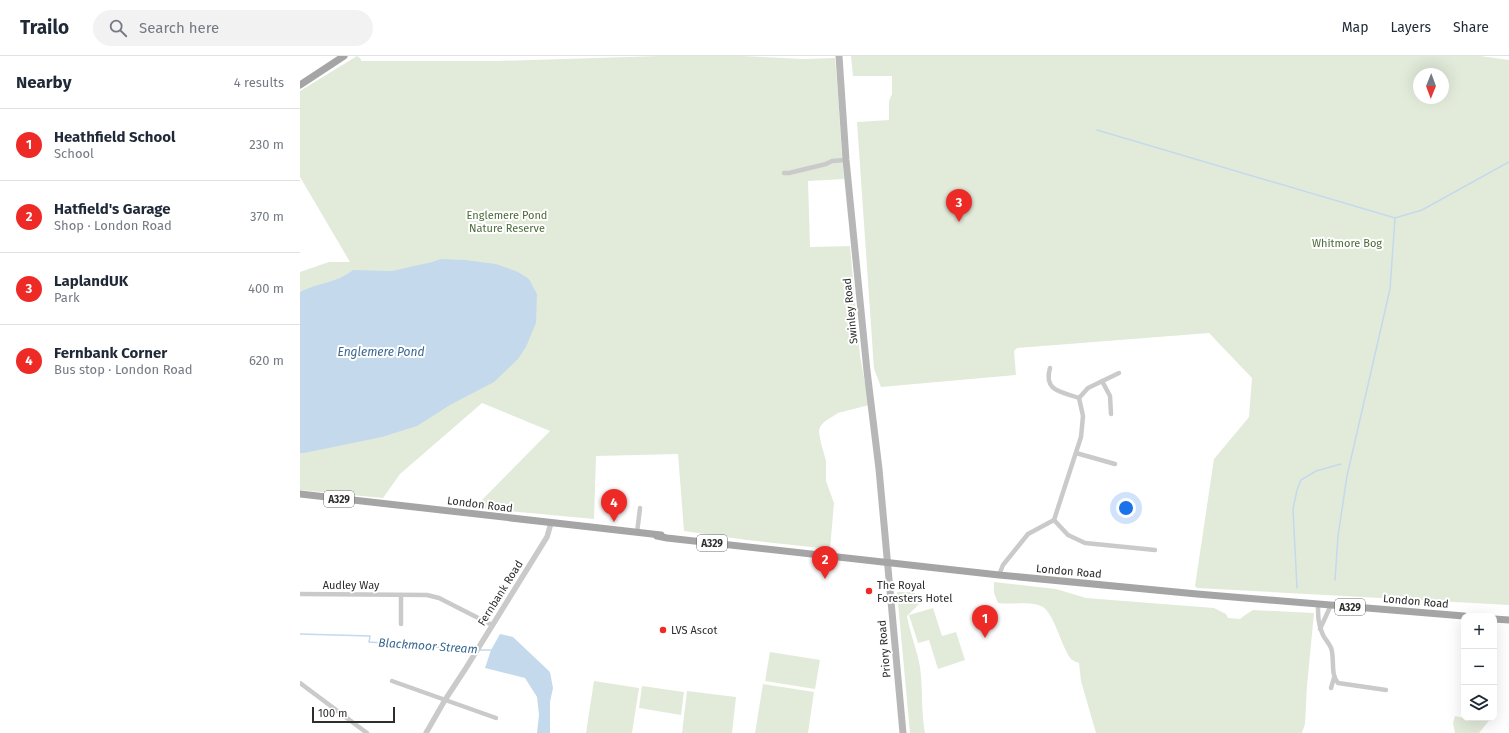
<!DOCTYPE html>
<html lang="en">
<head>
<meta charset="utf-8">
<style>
  :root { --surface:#fff; --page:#f2f2f3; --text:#1f2937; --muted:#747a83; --line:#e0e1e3; --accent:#ed2a26 }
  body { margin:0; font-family:"Fira Sans",sans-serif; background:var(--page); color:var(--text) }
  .controls { position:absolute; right:12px; bottom:12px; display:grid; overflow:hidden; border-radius:8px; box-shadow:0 4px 16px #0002 }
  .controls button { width:36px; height:36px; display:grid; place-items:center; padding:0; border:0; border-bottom:1px solid var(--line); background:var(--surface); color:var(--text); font:20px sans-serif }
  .compass { position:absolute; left:1113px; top:12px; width:36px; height:36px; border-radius:50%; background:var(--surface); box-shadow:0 4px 16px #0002; rotate:181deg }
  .scale { position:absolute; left:12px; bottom:10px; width:83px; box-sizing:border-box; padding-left:4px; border:2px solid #2d2d2d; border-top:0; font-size:11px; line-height:14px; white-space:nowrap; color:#2d2d2d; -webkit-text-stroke:3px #fff; paint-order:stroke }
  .you { position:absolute; left:826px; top:452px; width:14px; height:14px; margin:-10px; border:3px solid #fff; border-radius:50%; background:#1a73e8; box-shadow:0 0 0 6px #1a73e833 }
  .badge { display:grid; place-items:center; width:26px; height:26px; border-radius:50%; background:var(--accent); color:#fff; font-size:13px; font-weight:700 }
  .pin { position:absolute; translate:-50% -33px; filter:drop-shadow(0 1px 2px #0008) }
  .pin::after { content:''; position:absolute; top:21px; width:14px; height:12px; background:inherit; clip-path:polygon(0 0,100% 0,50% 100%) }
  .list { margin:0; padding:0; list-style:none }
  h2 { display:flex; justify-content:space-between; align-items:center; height:52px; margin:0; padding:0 16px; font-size:17px }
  h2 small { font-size:13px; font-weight:400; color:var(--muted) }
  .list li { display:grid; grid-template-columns:26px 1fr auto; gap:12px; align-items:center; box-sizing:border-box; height:72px; padding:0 16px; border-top:1px solid var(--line) }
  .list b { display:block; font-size:15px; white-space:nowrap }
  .list p { margin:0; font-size:13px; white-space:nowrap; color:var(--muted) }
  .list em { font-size:13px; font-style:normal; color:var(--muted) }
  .icon { flex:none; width:22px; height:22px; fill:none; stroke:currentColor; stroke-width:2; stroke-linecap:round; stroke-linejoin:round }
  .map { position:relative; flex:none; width:1209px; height:677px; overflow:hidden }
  header { display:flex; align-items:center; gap:24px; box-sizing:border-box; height:56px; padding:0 20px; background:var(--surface); border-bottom:1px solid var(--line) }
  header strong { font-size:19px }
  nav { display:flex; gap:22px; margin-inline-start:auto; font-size:14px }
  .search { width:280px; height:36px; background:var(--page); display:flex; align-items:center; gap:10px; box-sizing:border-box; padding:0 14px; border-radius:22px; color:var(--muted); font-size:15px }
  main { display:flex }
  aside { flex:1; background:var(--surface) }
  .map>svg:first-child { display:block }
  .green { fill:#e2ebda; fill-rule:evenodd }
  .water { fill:#c5d9ec }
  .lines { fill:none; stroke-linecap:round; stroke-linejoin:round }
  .stream { stroke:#c5d9ec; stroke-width:1.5 }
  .minor { stroke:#cacaca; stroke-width:4.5 }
  .tertiary { stroke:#cacaca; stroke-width:5.5 }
  .secondary { stroke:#b7b7b7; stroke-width:7 }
  .primary { stroke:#a5a5a5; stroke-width:7 }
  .poi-dot { fill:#ed2a26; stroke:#fff; stroke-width:1.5 }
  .labels { text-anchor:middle; stroke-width:4; stroke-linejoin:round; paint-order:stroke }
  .shield { fill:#fff; stroke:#6c6c6c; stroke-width:1 }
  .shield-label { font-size:10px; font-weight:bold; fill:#2d2d2d }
  .park-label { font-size:11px; fill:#4b6a39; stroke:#fff }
  .street-label { font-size:11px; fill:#2d2d2d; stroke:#fff }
  .poi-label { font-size:11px; fill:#2d2d2d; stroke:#fff; text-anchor:start }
  .water-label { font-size:12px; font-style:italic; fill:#386792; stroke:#fff }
</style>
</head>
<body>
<header>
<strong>Trailo</strong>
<div class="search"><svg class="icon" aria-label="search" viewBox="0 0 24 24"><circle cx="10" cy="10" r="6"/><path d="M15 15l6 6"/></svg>Search here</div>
<nav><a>Map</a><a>Layers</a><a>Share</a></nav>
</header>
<main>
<aside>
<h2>Nearby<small>4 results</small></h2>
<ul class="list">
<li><span class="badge">1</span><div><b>Heathfield School</b><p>School</p></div><em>230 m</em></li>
<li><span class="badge">2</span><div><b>Hatfield's Garage</b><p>Shop · London Road</p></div><em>370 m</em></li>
<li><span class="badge">3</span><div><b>LaplandUK</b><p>Park</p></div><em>400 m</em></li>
<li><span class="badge">4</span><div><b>Fernbank Corner</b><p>Bus stop · London Road</p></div><em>620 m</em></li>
</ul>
</aside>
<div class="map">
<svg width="1209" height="677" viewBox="0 0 1209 677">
  <rect width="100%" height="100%" fill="#fff"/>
  <g class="green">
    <path d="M 57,0 L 61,3 L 61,5 L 196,5 L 360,0 L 442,0 L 503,3 L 535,2 C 539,42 540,82 544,123 L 508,125 L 510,191 L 550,190 L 560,300 L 569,349 L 538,357 L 524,366 L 520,371 L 519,376 L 521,387 L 526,405 L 526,425 L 534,447 L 530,493 L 447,484 L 384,475 L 378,398 L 296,400 L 294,463 L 174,452 L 250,375 L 182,347 L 100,418 L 83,442 L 0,434 L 0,216 L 29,206 L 50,206 L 0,121 L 0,35 Z"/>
    <path d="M 551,0 L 1180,0 L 1209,4 L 1209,549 L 897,532 L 895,530 L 914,403 L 949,361 L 952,322 L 909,277 L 717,292 L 714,295 L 716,319 L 581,331 L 574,313 L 557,66 L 589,64 L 589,45 L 592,38 L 592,20 L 553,20 ZM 1119,18 L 1143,18 L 1143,42 L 1119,42 Z"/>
    <path d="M 694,526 L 756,533 L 786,542 L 914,552 L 926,558 L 928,562 L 940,563 L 945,559 L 953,554 L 1014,557 L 1007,630 L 1005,668 L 1002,677 L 796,677 L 781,625 L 779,607 C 777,606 773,605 771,603 C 761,591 754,555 741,550 C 727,545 712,549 698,547 L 694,537 Z"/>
    <path d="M 597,536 L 613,536 L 621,543 L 620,547 L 607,560 C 610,577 617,594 620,611 C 623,633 621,655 625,677 L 610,677 Z"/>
    <polygon points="633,552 642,580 656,576 665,604 638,613 629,584 618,587 609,559"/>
    <polygon points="470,596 520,604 515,633 465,625"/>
    <polygon points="294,625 339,632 332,677 286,677"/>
    <polygon points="463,628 514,636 508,677 455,677"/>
    <polygon points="342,630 384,636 381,659 339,652"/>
    <polygon points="387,635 436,641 432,677 382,677"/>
    <polygon points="1155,660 1164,662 1191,662 1179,677 1155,677 1153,667"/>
  </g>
  <g class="water">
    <path d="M 141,203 L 165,204 L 196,208 L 218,216 L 229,223 L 237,238 L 236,267 L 226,291 L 218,303 L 194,326 L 150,349 L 117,370 L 82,381 L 4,397 L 0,397 L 0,236 C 17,227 37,227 53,214 L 92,215 L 132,206 Z"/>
    <polygon points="200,578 213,581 250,616 253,632 250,646 250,677 237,677 239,659 237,641 225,622 185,612 191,594"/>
  </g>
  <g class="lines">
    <g class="stream">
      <polyline points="797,74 1095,162 1122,154 1209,106"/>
      <polyline points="1035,524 1038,480 1047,420 1090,233 1095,162"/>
      <polyline points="997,532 993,453 997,434 1001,424 1016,415 1041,408"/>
      <polyline points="0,578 70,580 69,586 176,594"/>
      <polyline points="180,594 191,594"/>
    </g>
    <g class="minor">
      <polyline points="484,117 489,117 526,108 532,105 546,104"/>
      <path d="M 750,312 C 743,336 763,336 779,342"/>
      <polyline points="802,325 810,340 811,358"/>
      <polyline points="779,342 788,332 819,317"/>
      <polyline points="776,397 815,408"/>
      <polyline points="754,464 768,479 785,487 855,494"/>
      <polyline points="337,477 340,452"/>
      <polyline points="699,519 703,509 728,478 754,464 781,381 783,360 779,342"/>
      <polyline points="0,538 127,539 139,542 192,569"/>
      <polyline points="101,539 101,568"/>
      <path d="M 1018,548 C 1018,559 1018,569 1023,579 C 1026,585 1032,590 1032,596 C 1034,607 1031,619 1038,627 L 1086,634"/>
      <polyline points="1020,573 1031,549"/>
      <polyline points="92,625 196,662"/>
      <polyline points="0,627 67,677"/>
      <polyline points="1031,632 1034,622"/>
    </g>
    <polyline class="tertiary" points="126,677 145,644 166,612 247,481 251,467"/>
    <polyline class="secondary" points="539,0 546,104 567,315 579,413 603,677"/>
    <g class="primary">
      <polyline points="0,29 44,0"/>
      <polyline points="0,438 361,479"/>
      <polyline points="357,480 367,482 699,519 897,538 1164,560"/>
      <polyline points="1194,563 1209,564"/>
    </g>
  </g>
  <g class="poi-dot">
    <circle cx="569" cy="535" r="4"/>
    <circle cx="363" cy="574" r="4"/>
  </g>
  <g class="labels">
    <g class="shield">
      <rect x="24" y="435" width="30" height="16" rx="3"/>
      <rect x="397" y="479" width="30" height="16" rx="3"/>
      <rect x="1035" y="543" width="30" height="16" rx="3"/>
    </g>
    <g class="shield-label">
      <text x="39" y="447">A329</text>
      <text x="412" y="491">A329</text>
      <text x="1050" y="555">A329</text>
    </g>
    <g class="park-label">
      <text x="207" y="163">Englemere Pond<tspan x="207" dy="13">Nature Reserve</tspan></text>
      <text x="1047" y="191">Whitmore Bog</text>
    </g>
    <g class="street-label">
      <text transform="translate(550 255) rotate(-96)" y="4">Swinley Road</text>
      <text transform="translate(180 448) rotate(7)" y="4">London Road</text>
      <text transform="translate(769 515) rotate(5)" y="4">London Road</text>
      <text x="51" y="533">Audley Way</text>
      <text transform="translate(200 537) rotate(-58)" y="4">Fernbank Road</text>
      <text transform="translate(1116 545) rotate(5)" y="4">London Road</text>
      <text transform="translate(584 593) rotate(-95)" y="4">Priory Road</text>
    </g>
    <g class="poi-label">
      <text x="577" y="533">The Royal<tspan x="577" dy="13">Foresters Hotel</tspan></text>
      <text x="371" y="578">LVS Ascot</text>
    </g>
    <g class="water-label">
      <text x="81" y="300">Englemere Pond</text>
      <text transform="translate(128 590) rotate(4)" y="4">Blackmoor Stream</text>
    </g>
  </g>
</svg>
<div class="controls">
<button>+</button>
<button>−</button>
<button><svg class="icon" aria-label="layers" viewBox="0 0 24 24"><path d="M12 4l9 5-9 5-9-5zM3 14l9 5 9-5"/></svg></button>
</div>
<svg class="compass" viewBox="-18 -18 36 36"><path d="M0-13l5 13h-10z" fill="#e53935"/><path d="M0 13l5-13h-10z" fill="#747a83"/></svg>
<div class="scale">100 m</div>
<div class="you"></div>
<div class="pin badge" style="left:685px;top:582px">1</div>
<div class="pin badge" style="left:525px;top:523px">2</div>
<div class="pin badge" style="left:659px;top:166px">3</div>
<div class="pin badge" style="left:314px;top:466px">4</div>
</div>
</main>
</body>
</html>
